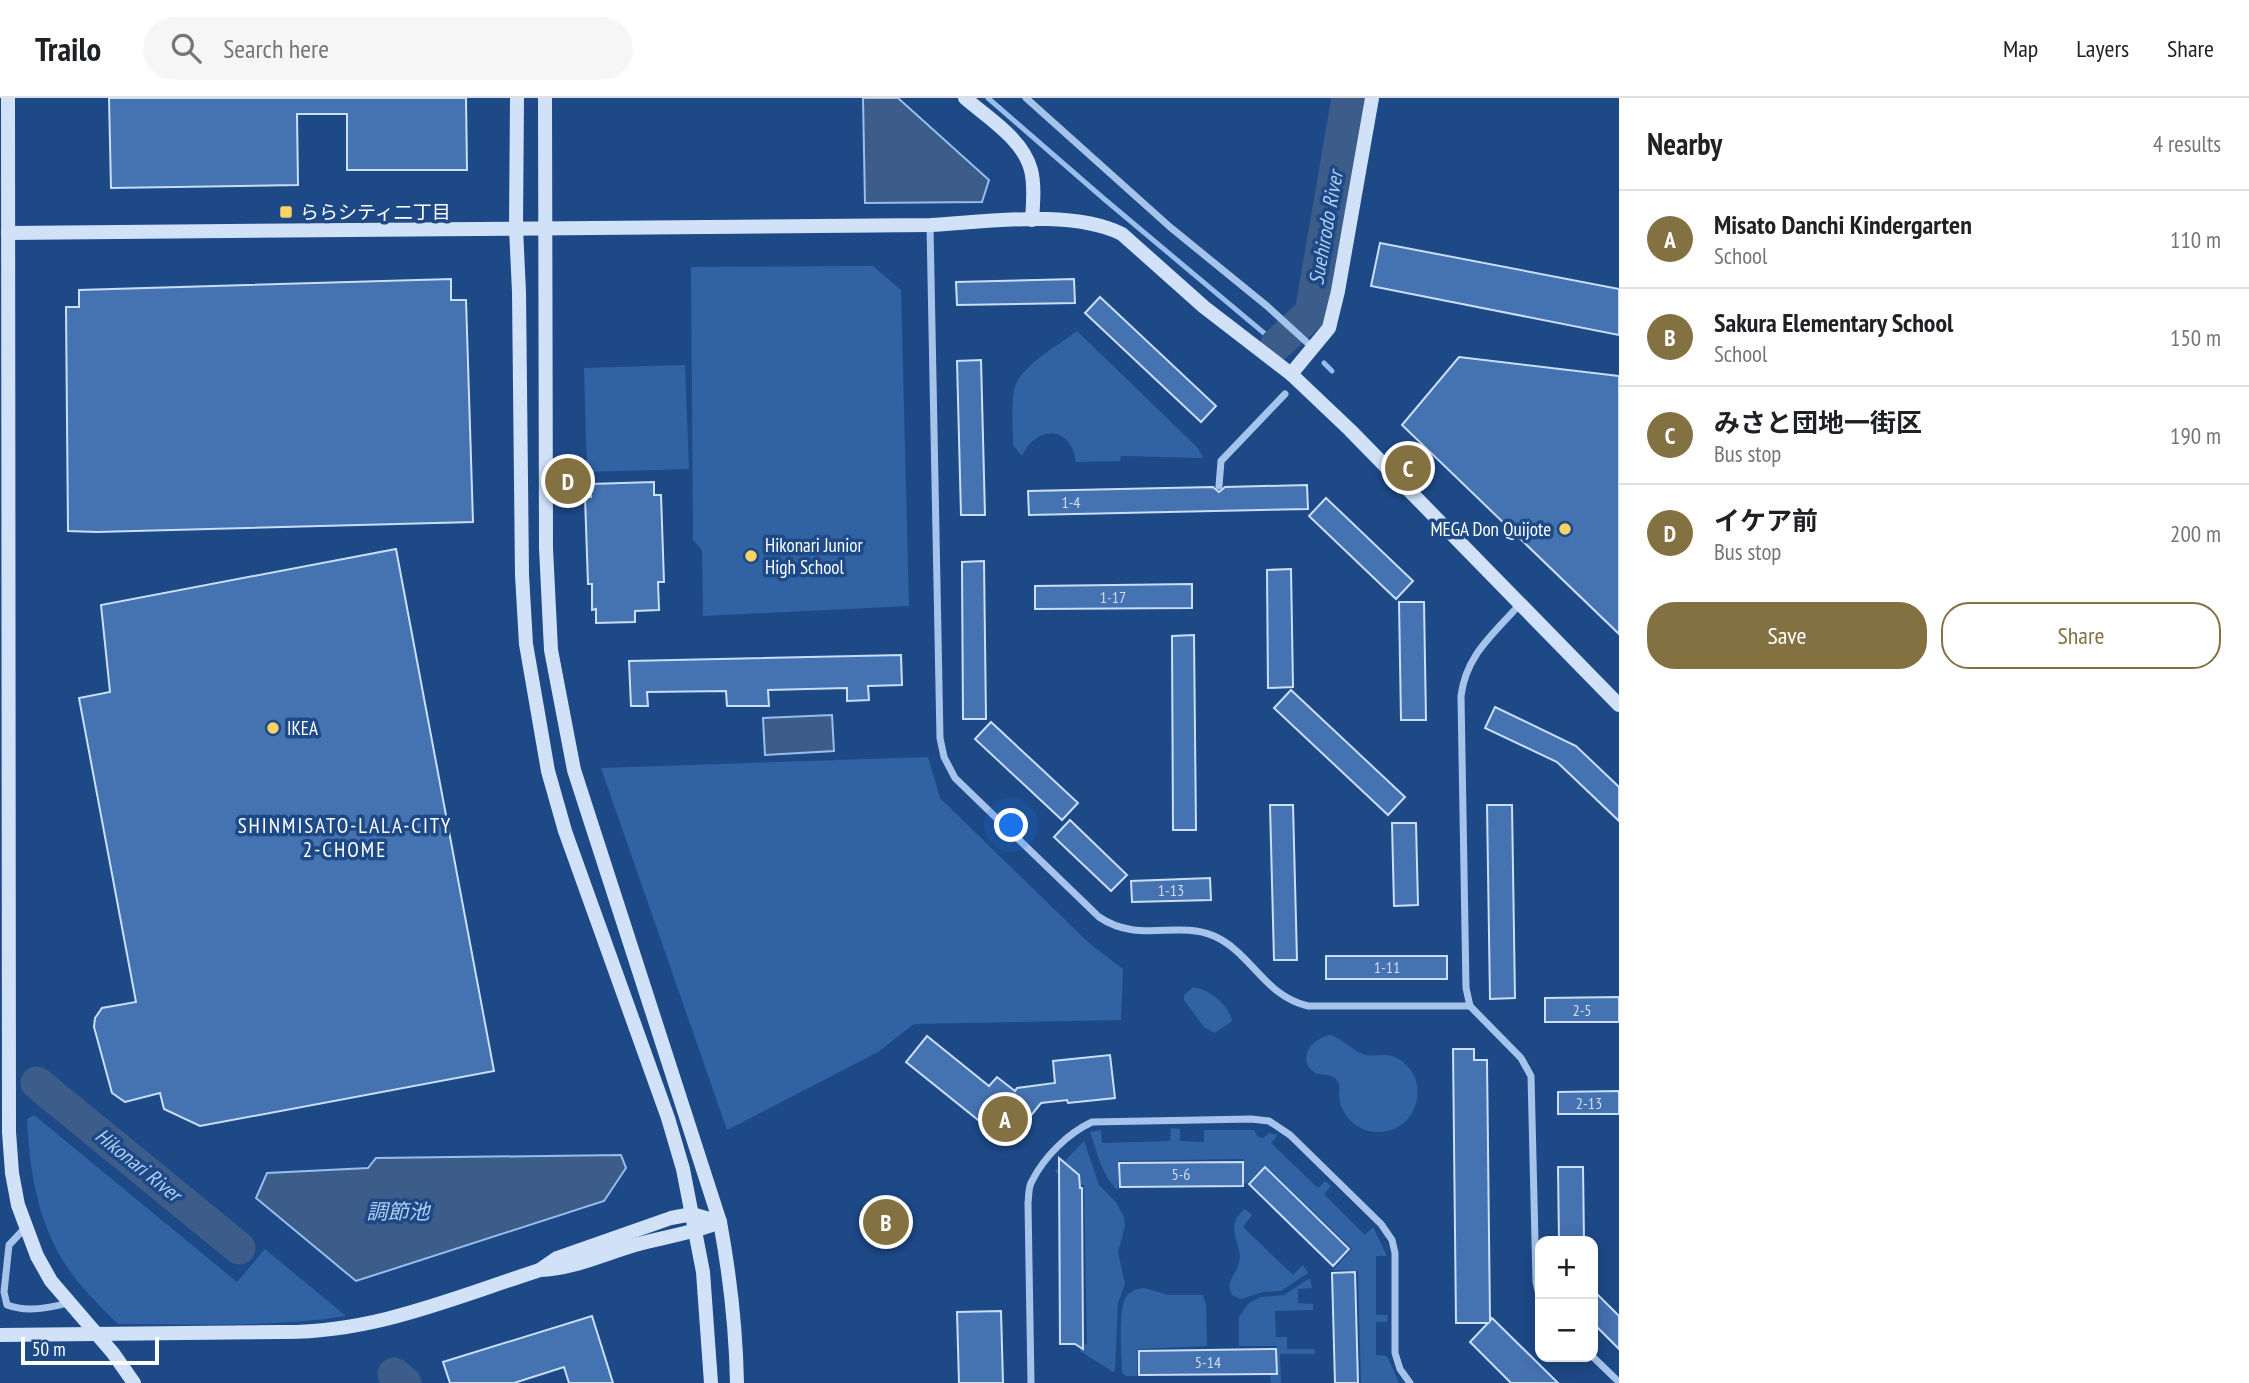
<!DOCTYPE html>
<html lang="en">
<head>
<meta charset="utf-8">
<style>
  :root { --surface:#fff; --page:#f6f6f6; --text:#202124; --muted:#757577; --line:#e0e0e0; --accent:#837141 }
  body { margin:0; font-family:"PT Sans Narrow","Noto Sans JP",sans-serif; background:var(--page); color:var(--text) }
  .controls { position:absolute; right:21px; bottom:21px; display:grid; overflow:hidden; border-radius:14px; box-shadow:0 4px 18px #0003 }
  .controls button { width:63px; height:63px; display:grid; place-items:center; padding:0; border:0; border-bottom:2px solid var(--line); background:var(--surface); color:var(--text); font:35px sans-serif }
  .scale { position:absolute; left:21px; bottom:18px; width:138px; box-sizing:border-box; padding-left:7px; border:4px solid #fff; border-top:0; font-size:19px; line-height:24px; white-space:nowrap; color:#fff; -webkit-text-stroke:5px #1d4987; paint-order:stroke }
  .you { position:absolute; left:1012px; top:728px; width:24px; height:24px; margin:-18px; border:5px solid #fff; border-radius:50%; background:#1a73e8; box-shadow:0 0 0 10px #1a73e833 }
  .badge { display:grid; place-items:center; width:46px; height:46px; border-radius:50%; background:var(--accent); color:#fff; font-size:23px; font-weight:700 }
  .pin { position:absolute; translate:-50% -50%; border:4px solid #fff; box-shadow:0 2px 7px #0006 }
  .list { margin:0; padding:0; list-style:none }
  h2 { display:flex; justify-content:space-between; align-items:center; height:91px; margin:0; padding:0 28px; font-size:30px }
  h2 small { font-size:23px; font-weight:400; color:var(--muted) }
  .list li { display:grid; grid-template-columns:46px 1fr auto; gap:21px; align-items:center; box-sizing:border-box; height:98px; padding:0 28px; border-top:2px solid var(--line) }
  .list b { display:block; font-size:26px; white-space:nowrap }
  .list p { margin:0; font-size:23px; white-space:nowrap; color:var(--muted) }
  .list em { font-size:23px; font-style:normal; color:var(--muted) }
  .actions { display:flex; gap:14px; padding:21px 28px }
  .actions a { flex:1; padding:16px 0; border:2px solid var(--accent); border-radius:28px; text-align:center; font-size:24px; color:var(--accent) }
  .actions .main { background:var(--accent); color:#fff }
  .icon { flex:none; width:38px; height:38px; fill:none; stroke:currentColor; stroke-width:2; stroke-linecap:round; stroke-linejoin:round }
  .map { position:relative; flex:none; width:1619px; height:1285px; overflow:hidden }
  header { display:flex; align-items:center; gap:42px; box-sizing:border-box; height:98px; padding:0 35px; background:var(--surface); border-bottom:2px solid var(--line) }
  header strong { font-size:33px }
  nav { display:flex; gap:38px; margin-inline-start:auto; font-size:24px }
  .search { width:490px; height:63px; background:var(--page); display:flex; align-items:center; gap:18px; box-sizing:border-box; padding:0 24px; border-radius:38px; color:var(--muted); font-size:26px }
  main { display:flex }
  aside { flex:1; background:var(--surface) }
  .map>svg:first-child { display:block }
  .green { fill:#3062a4 }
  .water { fill:#3c5d8a; stroke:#99beed; stroke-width:2 }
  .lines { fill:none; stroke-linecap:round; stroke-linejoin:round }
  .stream { stroke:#99beed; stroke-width:5 }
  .river { stroke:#3c5d8a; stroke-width:33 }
  .building { fill:#4572b0; stroke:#cbdef8; stroke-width:2 }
  .street { stroke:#a6c4eb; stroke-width:7 }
  .secondary { stroke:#d1e1f8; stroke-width:14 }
  .secondary-bridge { stroke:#d1e1f8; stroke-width:14 }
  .poi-dot { fill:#fbd264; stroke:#1d4987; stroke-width:2.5 }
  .labels { text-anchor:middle; stroke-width:7; stroke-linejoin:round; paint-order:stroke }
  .number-label { font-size:16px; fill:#d0dceb }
  .poi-label { font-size:19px; fill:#fff; stroke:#1d4987; text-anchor:start }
  .water-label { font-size:21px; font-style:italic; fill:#b1cef2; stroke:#1d4987 }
  .neighbourhood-label { font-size:21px; letter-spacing:2px; fill:#fff; stroke:#1d4987 }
</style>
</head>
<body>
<header>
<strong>Trailo</strong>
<div class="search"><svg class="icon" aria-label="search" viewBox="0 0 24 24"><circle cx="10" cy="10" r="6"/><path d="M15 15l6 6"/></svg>Search here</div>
<nav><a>Map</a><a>Layers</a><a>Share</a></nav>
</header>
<main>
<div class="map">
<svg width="1619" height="1285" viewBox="0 0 1619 1285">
  <rect width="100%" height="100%" fill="#1d4987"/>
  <g class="green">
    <polygon points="873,168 901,192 909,508 703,518 702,452 693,442 691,169"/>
    <path d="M 1077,233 L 1198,350 L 1203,360 L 1121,358 L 1120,363 L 1076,364 C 1072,328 1036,326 1022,358 L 1013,347 C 1013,330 1011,309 1014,292 C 1018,269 1059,247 1077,233 Z"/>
    <polygon points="685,267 689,371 587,374 584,270"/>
    <polygon points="928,659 940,700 1089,845 1123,871 1121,922 914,926 878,954 727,1032 601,670"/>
    <path d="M 1193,889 C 1209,891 1229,907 1232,923 L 1215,935 L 1204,929 L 1184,902 L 1184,897 Z"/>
    <path d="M 1330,937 C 1342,940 1350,951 1362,956 C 1376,961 1386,951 1403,964 C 1432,987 1415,1034 1379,1034 C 1359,1035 1340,1018 1339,998 C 1339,997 1340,987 1339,987 C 1336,976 1325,977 1317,976 C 1295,963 1310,941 1330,937 Z"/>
    <path d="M 34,1017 L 237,1184 L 265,1151 L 346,1218 C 271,1230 194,1226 118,1226 C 106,1214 94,1203 84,1191 C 41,1143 30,1083 27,1021 Z"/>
    <path d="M 1171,1030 L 1180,1031 L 1180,1043 L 1204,1044 L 1204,1032 L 1254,1032 L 1258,1039 L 1263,1040 L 1269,1035 L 1278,1037 L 1271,1045 L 1318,1090 L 1325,1083 L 1331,1088 L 1324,1096 L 1365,1137 L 1373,1129 L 1387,1158 L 1376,1158 L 1376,1217 L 1388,1217 L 1387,1224 L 1376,1224 L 1376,1257 L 1387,1258 L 1399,1285 L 1361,1285 L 1358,1173 L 1333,1172 L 1352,1151 L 1265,1067 L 1246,1086 L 1244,1085 L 1244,1061 L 1118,1063 L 1118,1092 C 1102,1079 1097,1053 1090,1034 L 1101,1032 L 1102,1045 L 1170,1043 Z"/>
    <polygon points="1084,1043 1099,1087 1116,1104 1124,1119 1125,1128 1118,1154 1125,1186 1118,1205 1115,1272 1113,1274 1080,1253 1080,1247 1087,1246 1084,1087 1065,1086 1055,1073"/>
    <path d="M 1245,1111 L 1252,1117 L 1243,1129 L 1293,1177 L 1303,1167 L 1308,1175 L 1281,1193 L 1263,1194 L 1241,1201 L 1232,1197 C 1225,1183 1236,1177 1239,1165 C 1243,1151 1231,1138 1235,1125 C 1236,1119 1241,1115 1245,1111 Z"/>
    <polygon points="1310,1180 1312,1190 1298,1191 1298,1205 1313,1206 1313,1212 1275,1213 1276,1239 1287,1239 1287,1251 1314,1251 1315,1256 1280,1256 1281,1285 1271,1285 1270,1277 1277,1277 1277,1248 1239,1248 1239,1219 1248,1206 1260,1199 1284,1197"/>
    <path d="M 1144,1190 L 1169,1197 L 1203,1197 L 1206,1207 L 1207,1248 L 1138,1251 L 1137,1278 L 1126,1278 L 1122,1275 C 1122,1258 1118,1216 1125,1201 C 1129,1193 1136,1191 1144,1190 Z"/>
  </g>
  <g class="water">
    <polygon points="863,0 898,0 989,82 982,104 865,105"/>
    <polygon points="832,617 834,653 765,657 763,620"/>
    <polygon points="621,1057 626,1070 604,1103 356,1183 256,1100 267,1075 368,1070 376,1060"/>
  </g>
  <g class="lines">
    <g class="stream">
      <polyline points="988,0 1103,100 1277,246"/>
      <polyline points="1324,265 1332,273"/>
    </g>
    <g class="river">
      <polyline points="1277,246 1311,215 1348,0"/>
      <polyline points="37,985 239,1150"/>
      <polyline points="394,1276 405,1285"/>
    </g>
  </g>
  <g class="building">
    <polygon points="109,0 466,0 467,72 347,72 347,16 297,16 298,87 111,90"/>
    <polygon points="1380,145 1619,191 1619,237 1371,188"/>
    <polygon points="451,181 451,202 466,202 473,424 97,434 68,433 66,209 79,209 79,192"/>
    <polygon points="1074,181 1075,205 957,207 956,184"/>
    <polygon points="1100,199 1216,308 1201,324 1085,215"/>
    <polygon points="1459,259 1619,278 1619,536 1402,327"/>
    <polygon points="981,262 985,417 961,417 957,263"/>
    <polygon points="654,384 654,397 661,397 664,484 658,484 659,512 635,513 635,524 596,525 596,511 592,512 592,486 588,486 585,399 591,399 590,386"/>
    <polygon points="1307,387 1308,411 1029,417 1028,393 1213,389 1219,394 1225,389"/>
    <polygon points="1326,400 1413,483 1396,501 1309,418"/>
    <polygon points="396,451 494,973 200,1028 164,1011 160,995 125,1004 112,995 94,929 95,920 102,910 136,904 79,600 110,594 101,507"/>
    <polygon points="984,463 986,621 963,621 962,464"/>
    <polygon points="1291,471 1293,589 1268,590 1267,472"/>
    <polygon points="1192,486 1192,510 1035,511 1035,488"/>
    <polygon points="1399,504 1424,504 1426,622 1401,622"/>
    <polygon points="1194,537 1196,732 1173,732 1172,538"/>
    <polygon points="901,557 902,587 868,588 869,602 847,603 847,590 768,592 769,608 727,608 726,593 647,594 648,608 631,608 629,563"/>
    <polygon points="1291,592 1405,699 1388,717 1274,610"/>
    <polygon points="1495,609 1576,648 1619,689 1619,723 1557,664 1485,630"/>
    <polygon points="991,624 1078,705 1062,722 975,641"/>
    <polygon points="1270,707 1293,707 1297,862 1274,862"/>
    <polygon points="1487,707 1512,707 1515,900 1490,901"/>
    <polygon points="1070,722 1127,777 1111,793 1054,739"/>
    <polygon points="1392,725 1416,725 1418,807 1394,808"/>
    <polygon points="1210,780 1211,802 1132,804 1131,783"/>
    <rect x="1326" y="858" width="121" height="23"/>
    <polygon points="1619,899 1619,924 1545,924 1545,900"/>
    <polygon points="927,938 989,988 997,979 1015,993 1017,990 1055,985 1053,963 1110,957 1115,1000 1068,1005 1067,1002 1041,1005 1008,1046 906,964"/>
    <polygon points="1453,951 1474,951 1474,962 1487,962 1490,1223 1492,1220 1558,1285 1511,1285 1470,1244 1488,1225 1456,1225"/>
    <polygon points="1619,993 1619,1016 1558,1016 1558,994"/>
    <polygon points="1059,1060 1079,1077 1080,1090 1082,1090 1083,1251 1075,1246 1060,1246"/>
    <polygon points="1243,1064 1243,1088 1120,1089 1119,1065"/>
    <polygon points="1265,1069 1349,1151 1333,1168 1249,1086"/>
    <polygon points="1558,1069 1583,1069 1584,1143 1559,1143"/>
    <polygon points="1355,1174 1358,1285 1335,1285 1332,1175"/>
    <polygon points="1593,1192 1619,1218 1619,1251 1593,1225"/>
    <polygon points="1001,1213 1003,1285 959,1285 957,1214"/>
    <polygon points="592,1218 613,1285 569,1285 564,1269 514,1285 450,1285 443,1264"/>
    <polygon points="1276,1251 1277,1276 1139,1277 1139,1253"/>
  </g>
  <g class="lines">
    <g class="street">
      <polyline points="1026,0 1170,129 1267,208 1313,250"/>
      <path d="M 930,128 L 940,640 L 944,659 L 955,680 L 1099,819 C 1139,846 1176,822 1214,838 C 1252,855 1264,898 1308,908 L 1470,908 L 1521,960 L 1531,978 L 1536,1184 L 1540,1202"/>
      <polyline points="1219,388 1221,363 1285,296"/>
      <path d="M 1470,908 L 1466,890 L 1461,598 C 1466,557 1493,537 1519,507"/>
      <path d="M 25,1130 L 9,1147 L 4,1194 L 7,1207 C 25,1214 50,1210 68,1205"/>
      <polyline points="1593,1259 1619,1284"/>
      <path d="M 1031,1285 L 1028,1105 C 1029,1098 1028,1089 1032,1083 C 1044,1059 1068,1035 1092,1024 L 1251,1021 L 1269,1023 L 1290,1037 L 1381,1126 L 1392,1142 L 1395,1155 L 1395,1255 L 1400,1271 L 1410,1285"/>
    </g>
    <g class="secondary">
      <polyline points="8,0 9,1034 12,1075 18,1107 37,1158 51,1183 113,1255 134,1285"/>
      <polyline points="517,0 516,130 519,194 522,477 526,546 548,673 565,733 668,1020 683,1071 703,1174 711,1285"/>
      <path d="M 545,0 L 546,450 L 551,552 L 574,672 L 720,1124 C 730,1178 736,1231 737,1285"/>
      <path d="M 965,0 C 988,20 1023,41 1031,72 C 1035,88 1033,107 1032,122"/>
      <path d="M 8,135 L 930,127 C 986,124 1072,111 1122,136 L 1204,209 L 1291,276 L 1350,332 L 1619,607"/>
      <polyline points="1291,276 1329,230 1338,193 1372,0"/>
      <polyline points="541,1171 557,1160 671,1120 692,1116 720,1124"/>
      <path d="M 281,1234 C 374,1235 453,1200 540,1172 C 573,1171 604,1156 635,1147 C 664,1139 693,1135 720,1124"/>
    </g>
    <polyline class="secondary-bridge" points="0,1237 281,1234"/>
  </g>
  <g class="poi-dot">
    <rect x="279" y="107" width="14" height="14" rx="3.5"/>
    <circle cx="1565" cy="431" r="7"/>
    <circle cx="751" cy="458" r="7"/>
    <circle cx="273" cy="630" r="7"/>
  </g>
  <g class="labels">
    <g class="number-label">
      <text x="1071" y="410">1-4</text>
      <text x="1113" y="505">1-17</text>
      <text x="1171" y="798">1-13</text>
      <text x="1387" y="875">1-11</text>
      <text x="1582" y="918">2-5</text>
      <text x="1589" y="1011">2-13</text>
      <text x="1181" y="1082">5-6</text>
      <text x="1208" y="1270">5-14</text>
    </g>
    <g class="poi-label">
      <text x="300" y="121">ららシティ二丁目</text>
      <text x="1551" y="438" text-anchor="end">MEGA Don Quijote</text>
      <text x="765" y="454">Hikonari Junior<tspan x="765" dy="22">High School</tspan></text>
      <text x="287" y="637">IKEA</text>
    </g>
    <g class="water-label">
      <text transform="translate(1326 130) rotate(-80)" y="7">Suehirodo River</text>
      <text transform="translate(138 1067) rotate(39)" y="7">Hikonari River</text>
      <text x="398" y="1121">調節池</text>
    </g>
    <g class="neighbourhood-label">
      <text x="345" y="735">SHINMISATO-LALA-CITY<tspan x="345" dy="24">2-CHOME</tspan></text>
    </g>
  </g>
</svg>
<div class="controls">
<button>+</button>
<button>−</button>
</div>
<div class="scale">50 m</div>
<div class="you"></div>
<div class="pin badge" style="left:1005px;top:1021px">A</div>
<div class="pin badge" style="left:886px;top:1124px">B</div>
<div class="pin badge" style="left:1408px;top:370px">C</div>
<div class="pin badge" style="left:568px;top:383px">D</div>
</div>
<aside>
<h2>Nearby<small>4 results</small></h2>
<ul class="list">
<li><span class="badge">A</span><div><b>Misato Danchi Kindergarten</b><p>School</p></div><em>110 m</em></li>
<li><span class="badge">B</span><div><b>Sakura Elementary School</b><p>School</p></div><em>150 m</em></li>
<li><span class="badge">C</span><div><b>みさと団地一街区</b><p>Bus stop</p></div><em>190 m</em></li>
<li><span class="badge">D</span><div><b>イケア前</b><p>Bus stop</p></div><em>200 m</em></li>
</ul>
<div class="actions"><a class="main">Save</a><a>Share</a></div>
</aside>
</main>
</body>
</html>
